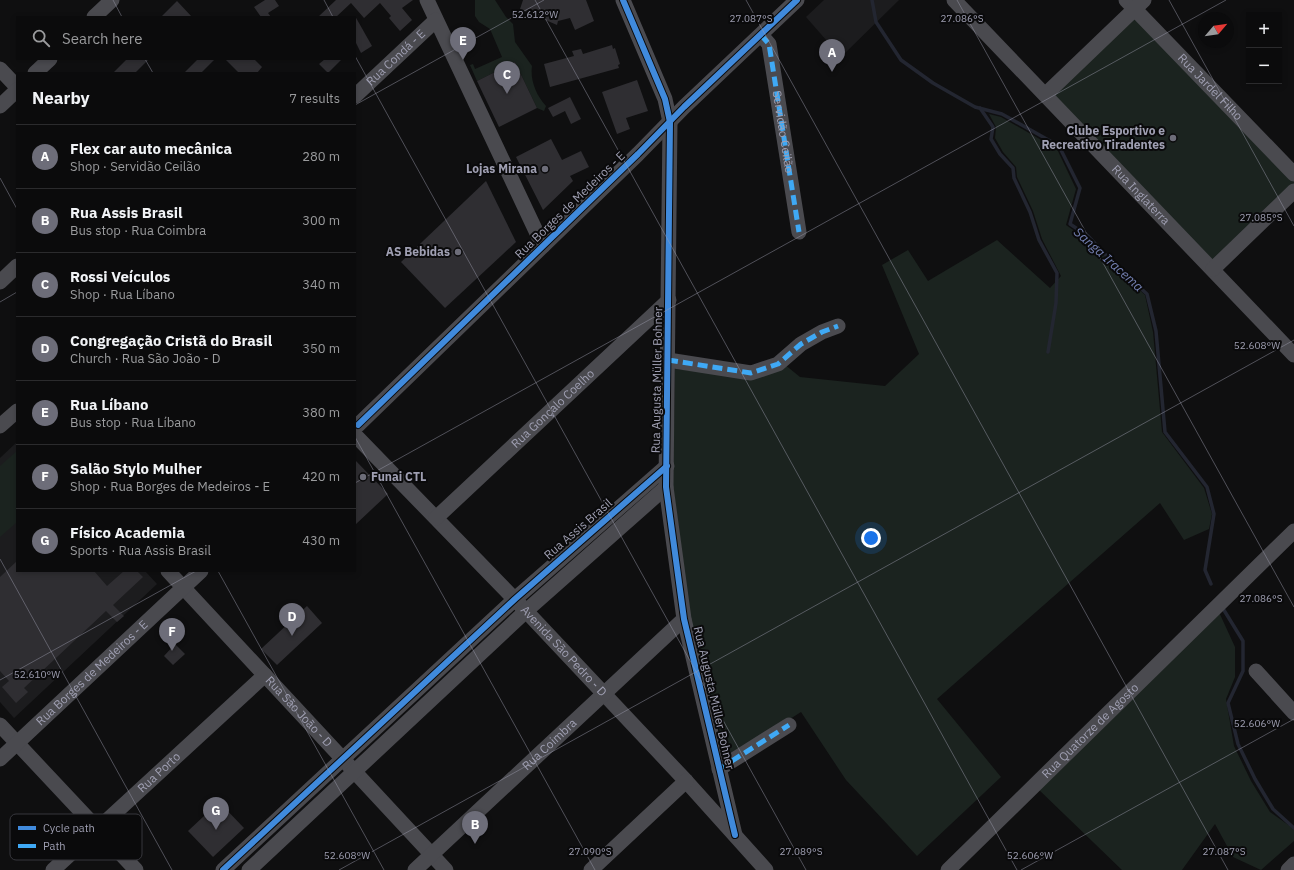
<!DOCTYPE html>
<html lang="en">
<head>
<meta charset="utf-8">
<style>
  :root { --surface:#0b0b0c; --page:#19191a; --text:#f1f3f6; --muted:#9a9b9d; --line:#2b2b2d; --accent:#6d6d79 }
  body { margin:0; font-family:"IBM Plex Sans",sans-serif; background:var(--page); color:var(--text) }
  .controls { position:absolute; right:12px; top:12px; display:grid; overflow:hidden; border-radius:0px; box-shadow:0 2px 6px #0003 }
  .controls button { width:36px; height:36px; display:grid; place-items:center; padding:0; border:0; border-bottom:1px solid var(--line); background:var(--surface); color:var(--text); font:20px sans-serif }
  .compass { position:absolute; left:1198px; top:12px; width:36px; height:36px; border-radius:50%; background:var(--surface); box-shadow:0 2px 6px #0003; rotate:61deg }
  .you { position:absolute; left:871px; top:538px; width:14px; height:14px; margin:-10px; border:3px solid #fff; border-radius:50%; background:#1a73e8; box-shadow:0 0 0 6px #1a73e833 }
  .badge { display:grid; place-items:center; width:26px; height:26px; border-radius:50%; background:var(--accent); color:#fff; font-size:13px; font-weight:700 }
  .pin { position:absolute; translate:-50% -33px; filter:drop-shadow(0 1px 2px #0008) }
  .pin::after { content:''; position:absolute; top:21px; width:14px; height:12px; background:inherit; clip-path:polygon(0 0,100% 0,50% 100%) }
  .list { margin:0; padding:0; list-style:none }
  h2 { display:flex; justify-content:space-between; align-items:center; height:52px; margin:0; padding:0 16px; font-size:17px }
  h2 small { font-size:13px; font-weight:400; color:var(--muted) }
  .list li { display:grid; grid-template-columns:26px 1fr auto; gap:12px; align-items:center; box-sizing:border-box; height:64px; padding:0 16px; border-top:1px solid var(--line) }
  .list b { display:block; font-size:15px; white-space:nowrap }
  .list p { margin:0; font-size:13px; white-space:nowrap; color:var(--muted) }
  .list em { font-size:13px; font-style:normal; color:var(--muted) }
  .icon { flex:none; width:22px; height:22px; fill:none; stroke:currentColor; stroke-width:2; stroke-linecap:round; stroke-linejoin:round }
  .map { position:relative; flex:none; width:1294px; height:870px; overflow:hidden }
  .search { position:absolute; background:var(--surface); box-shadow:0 2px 6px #0003; left:16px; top:16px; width:340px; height:44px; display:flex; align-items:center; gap:10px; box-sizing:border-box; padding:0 14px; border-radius:0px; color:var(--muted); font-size:15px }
  .panel { position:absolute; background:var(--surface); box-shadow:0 2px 6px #0003; left:16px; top:72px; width:340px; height:500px; border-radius:0px }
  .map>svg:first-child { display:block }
  .built { fill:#1c1c1e }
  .green { fill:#1b231f }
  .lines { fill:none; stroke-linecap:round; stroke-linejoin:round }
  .stream { stroke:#232631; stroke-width:3.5 }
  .building { fill:#2f2e32 }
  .minor { stroke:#4a4a4f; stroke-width:15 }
  .quiet { stroke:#3fa9f5; stroke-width:5; stroke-dasharray:10 5; stroke-linecap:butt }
  .cycleway-casing { stroke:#0a0a0b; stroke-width:8 }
  .cycleway { stroke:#408adc; stroke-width:6 }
  .ticks { fill:none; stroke:#9f9fb2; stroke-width:1; stroke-opacity:0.45 }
  .poi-dot { fill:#6d6d79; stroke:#0a0a0b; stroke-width:1.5 }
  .labels { text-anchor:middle; stroke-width:4; stroke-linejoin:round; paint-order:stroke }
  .street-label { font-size:12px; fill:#9f9fb2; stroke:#0a0a0b }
  .poi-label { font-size:12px; font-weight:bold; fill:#9f9fb2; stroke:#0a0a0b; text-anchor:end }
  .water-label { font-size:13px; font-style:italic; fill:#737fb0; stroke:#0a0a0b }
  .key { fill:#0a0a0b; stroke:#37373d; stroke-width:1 }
  .key-label { font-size:11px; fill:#9f9fb2 }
  .ticks-label { font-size:10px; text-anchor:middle; fill:#9f9fb2; stroke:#0a0a0b; stroke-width:4; stroke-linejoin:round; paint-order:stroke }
</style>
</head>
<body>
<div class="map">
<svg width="1294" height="870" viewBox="0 0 1294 870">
  <rect width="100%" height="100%" fill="#0f0f10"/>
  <g class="built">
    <polygon points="824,0 899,0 841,57 806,17"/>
    <polygon points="17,442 17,571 145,571 157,584 14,718 0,702 0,458"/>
  </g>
  <g class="green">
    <path d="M 475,0 L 495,0 L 506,17 L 513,24 L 515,42 L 532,66 C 530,80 536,95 546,106 L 544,111 L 537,108 L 515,62 L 477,81 L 470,65 L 473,64 L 475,69 L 502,57 L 490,29 L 479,22 L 475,16 Z"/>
    <polygon points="1135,16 1294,181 1294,184 1213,262 1053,95"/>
    <polygon points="989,114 1001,117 1057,149 1076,189 1066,225 1086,239 1145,295 1153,332 1162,432 1204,488 1212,514 1209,529 1184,540 1160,503 937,699 1001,777 917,856 846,780 801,712 727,759 691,620 673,487 675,369 753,377 784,364 800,377 885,386 919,354 882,265 908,250 928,281 997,240 1050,288 1061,276 1042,239 1033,211 1017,177 1016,167 1003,152 995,138 996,127"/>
    <polygon points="17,451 17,522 0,537 0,466"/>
    <polygon points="1218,610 1235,647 1235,677 1226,699 1234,746 1251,781 1270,812 1294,829 1294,841 1261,870 1233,857 1215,824 1182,870 1122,870 1036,787"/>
  </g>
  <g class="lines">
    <g class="stream">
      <polyline points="872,0 876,22 901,60 933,83 975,107 1002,114 1059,146 1080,188 1070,224 1088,236 1115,265 1147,294 1156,331 1165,432 1207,487 1214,514 1205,570 1211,584"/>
      <polyline points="980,108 993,127 991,139 1000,154 1013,168 1014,178 1030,212 1039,240 1057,273 1056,303 1048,352"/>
      <polyline points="1222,607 1243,641 1243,671 1228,703 1238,744 1255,779 1273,809 1294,828"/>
    </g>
  </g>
  <g class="building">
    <polygon points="265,0 275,0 279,6 268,13 271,17 261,17 254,7"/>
    <polygon points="336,0 413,0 402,8 412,20 400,31 389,18 391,16 380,3 364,18 351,3 336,17 318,17"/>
    <polygon points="523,0 586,0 594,21 575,30 570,18 558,21 557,25 520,9"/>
    <polygon points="177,1 192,17 161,17"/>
    <polygon points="355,16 372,46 361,53 355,41"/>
    <polygon points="612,45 613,49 615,48 620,64 618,65 619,68 550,87 544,64 574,56 572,51 581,49 583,54"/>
    <polygon points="127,59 149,59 135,73 113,73"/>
    <polygon points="198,59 215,59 201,73 184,73"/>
    <polygon points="225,59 254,59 262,67 257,73 239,73"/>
    <polygon points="325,59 342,59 328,73 319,64"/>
    <polygon points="515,62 537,108 499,127 477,81"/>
    <polygon points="637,80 648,111 626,118 630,129 617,134 602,92"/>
    <polygon points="570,97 581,119 571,124 565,111 553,117 548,108"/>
    <polygon points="551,139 562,160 581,151 589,167 570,176 573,181 543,210 516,157"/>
    <polygon points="486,181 516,242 445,308 401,262"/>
    <polygon points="355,460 388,494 355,525"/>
    <polygon points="17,561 17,571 94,571 107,586 124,571 137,571 143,577 113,605 124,616 117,622 106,611 24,688 28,692 16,703 2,687 9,681 0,671 0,577"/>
    <polygon points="307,606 322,623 277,665 261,649"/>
    <polygon points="175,644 185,654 173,665 164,656"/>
    <polygon points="219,802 244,828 213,857 188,831"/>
  </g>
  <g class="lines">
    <g class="minor">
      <polyline points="427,0 543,246"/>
      <polyline points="623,0 665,99 670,122 666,487 684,619 735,835"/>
      <path id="s1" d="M 954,0 L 1294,355"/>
      <path id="s2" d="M 1126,0 L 1294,174"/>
      <polyline points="94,17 112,0"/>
      <path id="s3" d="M 761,35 L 769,44 L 799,232"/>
      <polyline points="0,69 17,87"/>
      <polyline points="35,73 50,59"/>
      <polyline points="1046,94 1144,0"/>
      <path id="s4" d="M 355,96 L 436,20"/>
      <polyline points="0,106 17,90"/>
      <polyline points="1213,269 1294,191"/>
      <polyline points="0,282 17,266"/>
      <polyline points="668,360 751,373 778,364 801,344 822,332 838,326"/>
      <polyline points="358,425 638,154 684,107 797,0"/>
      <polyline points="0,426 17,411"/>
      <path id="s5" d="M 356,436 L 526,611 L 686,781 L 766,870"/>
      <path id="s6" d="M 436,518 L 669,300"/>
      <path id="s7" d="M 168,571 L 446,870"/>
      <polyline points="1256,671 1294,713"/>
      <polyline points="0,725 136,870"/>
      <path id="s8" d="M 0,759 L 201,571"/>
      <polyline points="719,769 789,725"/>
      <path id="s9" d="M 53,870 L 265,675"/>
      <polyline points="223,870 515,599 667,466"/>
      <polyline points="249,870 526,611 666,487"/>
      <path id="s10" d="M 415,870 L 684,619"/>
      <polyline points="591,870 686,781"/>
      <path id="s11" d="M 948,870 L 1294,531"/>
      <polyline points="1288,870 1294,864"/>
    </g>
    <g class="quiet">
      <polyline points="761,35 769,44 799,232"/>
      <polyline points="668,360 751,373 778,364 801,344 822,332 838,326"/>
      <polyline points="719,769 789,725"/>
    </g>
    <g class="cycleway-casing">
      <g id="cycleway">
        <polyline points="623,0 665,99 670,122 666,487 684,619 735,835"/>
        <polyline points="358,425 638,154 684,107 797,0"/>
        <polyline points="223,870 515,599 667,466"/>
      </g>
    </g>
    <use href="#cycleway" class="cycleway"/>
  </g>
  <path class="ticks" d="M 113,0 L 122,17M 324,0 L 333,17M 535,0 L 1017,870M 746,0 L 1228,870M 957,0 L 1294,607M 1169,0 L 1294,226M 355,56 L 806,870M 145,59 L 153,73M 355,105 L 544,0M 0,178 L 17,209M 0,302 L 17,292M 355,437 L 595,870M 355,483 L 1226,0M 0,559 L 172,870M 218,571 L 384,870M 0,680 L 196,571M 339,870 L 1294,340M 1021,870 L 1294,719"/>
  <g class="poi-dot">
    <circle cx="1173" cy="138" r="4"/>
    <circle cx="545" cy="169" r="4"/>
    <circle cx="458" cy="252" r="4"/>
    <circle cx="363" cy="477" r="4"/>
  </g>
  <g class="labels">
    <g class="street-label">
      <text dy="4" stroke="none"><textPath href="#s4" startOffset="56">Rua Condá - E</textPath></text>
      <text dy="4" stroke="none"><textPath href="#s2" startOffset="121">Rua Jardel Filho</textPath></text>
      <text dy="4" stroke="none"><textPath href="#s3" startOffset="101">Servidão Ceilão</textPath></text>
      <text dy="4" stroke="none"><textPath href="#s1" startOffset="270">Rua Inglaterra</textPath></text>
      <text transform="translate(570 205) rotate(-44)" y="4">Rua Borges de Medeiros - E</text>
      <text transform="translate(657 380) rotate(-89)" y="4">Rua Augusta Müller Bohner</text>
      <text dy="4" stroke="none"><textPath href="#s6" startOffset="160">Rua Gonçalo Coelho</textPath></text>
      <text transform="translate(578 529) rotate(-41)" y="4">Rua Assis Brasil</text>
      <text dy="4" stroke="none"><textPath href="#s5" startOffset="299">Avenida São Pedro - D</textPath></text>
      <text dy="4" stroke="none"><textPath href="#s8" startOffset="126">Rua Borges de Medeiros - E</textPath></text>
      <text transform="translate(714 698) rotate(77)" y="4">Rua Augusta Müller Bohner</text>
      <text dy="4" stroke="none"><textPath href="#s7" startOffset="192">Rua São João - D</textPath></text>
      <text dy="4" stroke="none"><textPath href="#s11" startOffset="199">Rua Quatorze de Agosto</textPath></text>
      <text dy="4" stroke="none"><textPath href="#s10" startOffset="184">Rua Coimbra</textPath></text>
      <text dy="4" stroke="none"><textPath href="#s9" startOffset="144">Rua Porto</textPath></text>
    </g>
    <g class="poi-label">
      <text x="1165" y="135">Clube Esportivo e<tspan x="1165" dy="14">Recreativo Tiradentes</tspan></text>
      <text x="537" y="173">Lojas Mirana</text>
      <text x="450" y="256">AS Bebidas</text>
      <text x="371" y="481" text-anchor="start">Funai CTL</text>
    </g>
    <g class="water-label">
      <text transform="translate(1109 259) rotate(42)" y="5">Sanga Iracema</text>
    </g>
  </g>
  <rect x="10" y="814" width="132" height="46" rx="6" class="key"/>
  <rect x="18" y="826" width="18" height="4" fill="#408adc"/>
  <rect x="18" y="844" width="18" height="4" fill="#3fa9f5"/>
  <g class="key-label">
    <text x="43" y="832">Cycle path</text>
    <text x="43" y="850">Path</text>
  </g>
  <g class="ticks-label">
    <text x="535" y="18">52.612°W</text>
    <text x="751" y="22">27.087°S</text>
    <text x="962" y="22">27.086°S</text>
    <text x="1261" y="221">27.085°S</text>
    <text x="1257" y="349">52.608°W</text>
    <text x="1261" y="602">27.086°S</text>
    <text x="37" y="678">52.610°W</text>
    <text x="1257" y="727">52.606°W</text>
    <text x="590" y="855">27.090°S</text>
    <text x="801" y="855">27.089°S</text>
    <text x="1224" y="855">27.087°S</text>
    <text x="347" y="859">52.608°W</text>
    <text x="1030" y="859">52.606°W</text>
  </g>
</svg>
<div class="controls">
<button>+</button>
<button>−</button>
</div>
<svg class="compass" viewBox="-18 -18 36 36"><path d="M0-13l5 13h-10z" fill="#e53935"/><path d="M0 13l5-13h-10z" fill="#9a9b9d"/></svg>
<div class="you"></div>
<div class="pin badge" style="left:832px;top:72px">A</div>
<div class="pin badge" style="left:475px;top:844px">B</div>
<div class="pin badge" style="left:507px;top:94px">C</div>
<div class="pin badge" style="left:292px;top:636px">D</div>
<div class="pin badge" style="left:463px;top:60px">E</div>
<div class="pin badge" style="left:172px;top:651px">F</div>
<div class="pin badge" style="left:216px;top:830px">G</div>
<div class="search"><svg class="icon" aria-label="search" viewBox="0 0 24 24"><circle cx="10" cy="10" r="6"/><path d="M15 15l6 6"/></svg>Search here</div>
<section class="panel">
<h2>Nearby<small>7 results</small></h2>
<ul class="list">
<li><span class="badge">A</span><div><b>Flex car auto mecânica</b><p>Shop · Servidão Ceilão</p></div><em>280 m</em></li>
<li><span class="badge">B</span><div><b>Rua Assis Brasil</b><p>Bus stop · Rua Coimbra</p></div><em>300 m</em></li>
<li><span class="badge">C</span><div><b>Rossi Veículos</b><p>Shop · Rua Líbano</p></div><em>340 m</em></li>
<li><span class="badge">D</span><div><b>Congregação Cristã do Brasil</b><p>Church · Rua São João - D</p></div><em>350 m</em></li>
<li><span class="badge">E</span><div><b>Rua Líbano</b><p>Bus stop · Rua Líbano</p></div><em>380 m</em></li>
<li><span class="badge">F</span><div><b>Salão Stylo Mulher</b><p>Shop · Rua Borges de Medeiros - E</p></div><em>420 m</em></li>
<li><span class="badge">G</span><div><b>Físico Academia</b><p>Sports · Rua Assis Brasil</p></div><em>430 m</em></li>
</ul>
</section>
</div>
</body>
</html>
